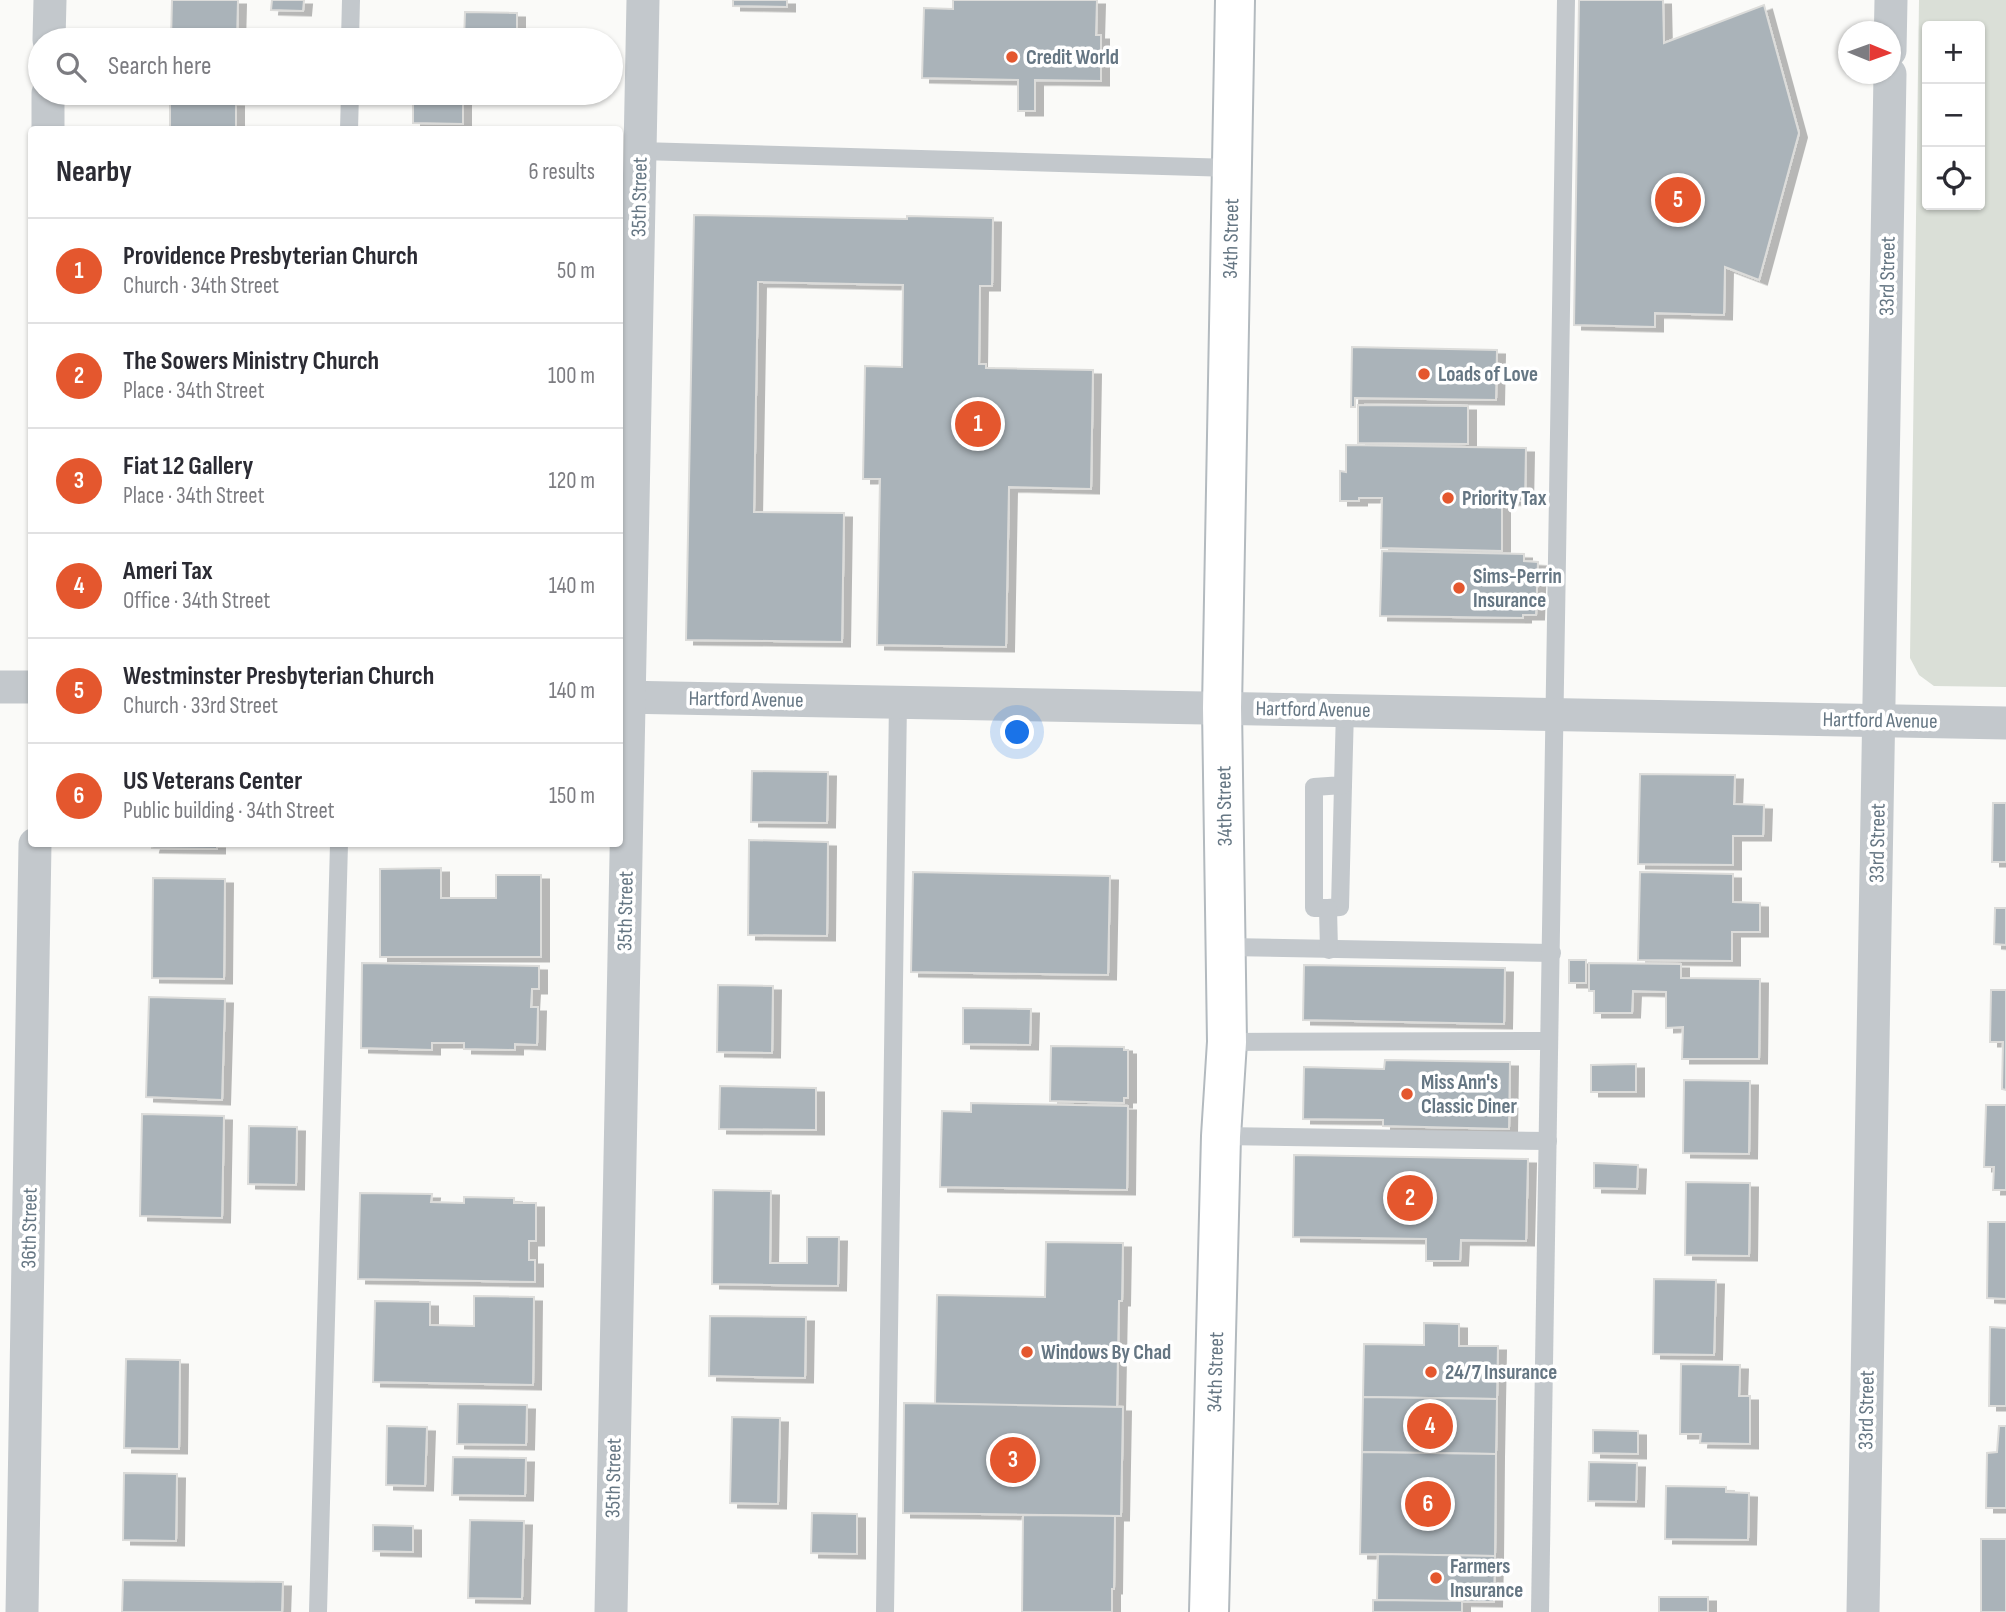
<!DOCTYPE html>
<html lang="en">
<head>
<meta charset="utf-8">
<style>
  :root { --surface:#fff; --page:#f7f7f7; --text:#2b2b33; --muted:#7c7c81; --line:#e1e1e2; --accent:#e4572e }
  body { margin:0; font-family:"Sofia Sans Condensed",sans-serif; background:var(--page); color:var(--text) }
  .controls { position:absolute; right:21px; top:21px; display:grid; overflow:hidden; border-radius:7px; box-shadow:0 2px 5px #0004 }
  .controls button { width:63px; height:63px; display:grid; place-items:center; padding:0; border:0; border-bottom:2px solid var(--line); background:var(--surface); color:var(--text); font:35px sans-serif }
  .compass { position:absolute; left:1838px; top:21px; width:63px; height:63px; border-radius:50%; background:var(--surface); box-shadow:0 2px 5px #0004; rotate:91deg }
  .you { position:absolute; left:1018px; top:733px; width:24px; height:24px; margin:-18px; border:5px solid #fff; border-radius:50%; background:#1a73e8; box-shadow:0 0 0 10px #1a73e833 }
  .badge { display:grid; place-items:center; width:46px; height:46px; border-radius:50%; background:var(--accent); color:#fff; font-size:23px; font-weight:700 }
  .pin { position:absolute; translate:-50% -50%; border:4px solid #fff; box-shadow:0 2px 7px #0006 }
  .list { margin:0; padding:0; list-style:none }
  h2 { display:flex; justify-content:space-between; align-items:center; height:91px; margin:0; padding:0 28px; font-size:30px }
  h2 small { font-size:23px; font-weight:400; color:var(--muted) }
  .list li { display:grid; grid-template-columns:46px 1fr auto; gap:21px; align-items:center; box-sizing:border-box; height:105px; padding:0 28px; border-top:2px solid var(--line) }
  .list b { display:block; font-size:26px; white-space:nowrap }
  .list p { margin:0; font-size:23px; white-space:nowrap; color:var(--muted) }
  .list em { font-size:23px; font-style:normal; color:var(--muted) }
  .icon { flex:none; width:38px; height:38px; fill:none; stroke:currentColor; stroke-width:2; stroke-linecap:round; stroke-linejoin:round }
  .map { position:relative; flex:none; width:2006px; height:1612px; overflow:hidden }
  .search { position:absolute; background:var(--surface); box-shadow:0 2px 5px #0004; left:28px; top:28px; width:595px; height:77px; display:flex; align-items:center; gap:18px; box-sizing:border-box; padding:0 24px; border-radius:38px; color:var(--muted); font-size:26px }
  .panel { position:absolute; background:var(--surface); box-shadow:0 2px 5px #0004; left:28px; top:126px; width:595px; height:721px; border-radius:7px }
  .map>svg:first-child { display:block }
  .green { fill:#dadfd7; fill-rule:evenodd }
  .building { fill:#aab3b9; stroke:#dcdcda; stroke-width:2; filter:url(#shadow) }
  .lines { fill:none; stroke-linecap:round; stroke-linejoin:round }
  .secondary-casing { stroke:#b3babf; stroke-width:42 }
  .service { stroke:#c3c8cc; stroke-width:18 }
  .minor { stroke:#c3c8cc; stroke-width:33 }
  .secondary { stroke:#fff; stroke-width:38 }
  .poi-dot { fill:#e4572e; stroke:#fff; stroke-width:2.5 }
  .labels { text-anchor:middle; stroke-width:7; stroke-linejoin:round; paint-order:stroke }
  .poi-label { font-size:21px; font-weight:bold; fill:#657683; stroke:#fff; text-anchor:start }
  .street-label { font-size:21px; fill:#657683; stroke:#fff }
</style>
</head>
<body>
<div class="map">
<svg width="2006" height="1612" viewBox="0 0 2006 1612">
  <defs>
    <filter id="shadow"><feDropShadow dx="8" dy="4.5" stdDeviation="0" flood-color="#0004"/></filter>
  </defs>
  <rect width="100%" height="100%" fill="#fafaf8"/>
  <path class="green" d="M 1919,0 L 2006,0 L 2006,687 L 1934,686 L 1919,675 L 1910,658 ZM 1927,26 L 1980,26 L 1980,205 L 1927,205 Z"/>
  <g class="building">
    <polygon points="172,0 238,0 237,40 171,40"/>
    <polygon points="272,0 304,0 303,11 271,10"/>
    <polygon points="733,0 787,0 787,7 733,6"/>
    <polygon points="953,0 1097,0 1096,35 1101,35 1101,81 1035,80 1035,111 1018,111 1018,80 922,78 924,8 953,9"/>
    <polygon points="1579,0 1663,0 1664,43 1764,5 1799,133 1759,280 1725,267 1724,315 1655,313 1655,327 1574,325"/>
    <polygon points="465,12 517,13 517,32 542,32 542,40 464,40"/>
    <polygon points="413,95 463,97 463,124 413,123"/>
    <polygon points="170,100 236,102 236,130 170,130"/>
    <polygon points="694,215 907,219 907,216 993,218 992,286 980,286 979,364 986,364 986,368 1093,370 1091,489 1009,487 1006,647 877,645 880,479 863,479 865,366 902,367 903,285 758,282 754,512 844,513 842,642 686,640"/>
    <polygon points="1352,347 1497,350 1496,400 1355,398 1355,407 1351,407"/>
    <polygon points="1358,405 1468,406 1468,444 1358,443"/>
    <polygon points="1346,445 1526,448 1525,501 1502,500 1502,551 1381,548 1382,498 1359,498 1359,501 1340,501 1340,471 1346,472"/>
    <polygon points="1382,551 1524,554 1524,561 1538,562 1536,615 1523,615 1523,618 1380,616"/>
    <polygon points="752,771 828,772 827,823 751,822"/>
    <polygon points="1640,774 1735,775 1734,804 1764,805 1763,836 1733,836 1733,865 1638,864"/>
    <polygon points="1993,803 2006,803 2006,862 1992,862"/>
    <polygon points="749,840 828,842 827,936 748,935"/>
    <polygon points="153,844 217,844 217,849 152,848"/>
    <polygon points="441,868 441,898 496,898 496,875 541,875 541,957 380,957 380,869"/>
    <polygon points="913,872 1110,876 1108,975 911,972"/>
    <polygon points="1640,872 1733,874 1733,902 1760,903 1760,932 1732,932 1732,961 1638,960"/>
    <polygon points="153,878 225,879 224,979 152,978"/>
    <polygon points="1995,908 2006,908 2006,945 1994,944"/>
    <rect x="1569" y="960" width="17" height="23"/>
    <polygon points="362,963 539,966 539,989 532,989 531,1007 538,1007 537,1045 515,1044 515,1050 464,1049 464,1043 432,1043 432,1050 361,1048"/>
    <polygon points="1589,963 1681,964 1681,978 1760,979 1759,1059 1682,1059 1683,1027 1666,1028 1666,992 1633,991 1632,1013 1594,1013 1594,991 1589,991"/>
    <polygon points="1304,965 1505,968 1504,1024 1303,1020"/>
    <polygon points="718,985 773,986 772,1053 717,1052"/>
    <polygon points="1991,990 2006,990 2006,1090 2002,1089 2003,1042 1990,1042"/>
    <polygon points="149,997 225,999 222,1100 146,1097"/>
    <polygon points="963,1008 1031,1009 1030,1045 963,1044"/>
    <polygon points="1051,1046 1124,1047 1124,1050 1128,1050 1128,1098 1124,1098 1124,1103 1050,1101"/>
    <polygon points="1385,1060 1510,1062 1509,1129 1383,1126 1383,1120 1303,1119 1304,1067 1384,1069"/>
    <polygon points="1636,1064 1636,1092 1591,1092 1591,1065"/>
    <polygon points="1684,1080 1750,1081 1749,1154 1683,1153"/>
    <polygon points="720,1086 816,1088 816,1130 719,1129"/>
    <polygon points="971,1103 1128,1106 1127,1190 940,1187 942,1111 971,1112"/>
    <polygon points="1986,1105 2006,1105 2006,1190 1993,1190 1994,1167 1984,1167"/>
    <polygon points="142,1114 224,1116 222,1218 140,1216"/>
    <polygon points="249,1126 297,1127 296,1185 248,1184"/>
    <polygon points="1294,1155 1528,1159 1526,1241 1461,1240 1460,1261 1426,1261 1426,1239 1293,1237"/>
    <polygon points="1594,1163 1638,1165 1637,1189 1594,1188"/>
    <polygon points="1686,1182 1750,1183 1749,1256 1685,1255"/>
    <polygon points="713,1190 771,1191 770,1263 807,1263 807,1237 839,1237 838,1286 712,1284"/>
    <polygon points="360,1193 432,1194 431,1202 464,1203 464,1197 514,1198 514,1203 536,1203 536,1241 529,1241 529,1260 535,1260 535,1282 358,1279"/>
    <polygon points="1988,1222 2006,1222 2006,1299 1987,1298"/>
    <polygon points="1046,1242 1123,1243 1122,1301 1119,1301 1117,1407 935,1404 937,1295 1045,1297"/>
    <polygon points="1654,1279 1716,1280 1714,1355 1653,1354"/>
    <polygon points="474,1296 534,1297 533,1385 373,1382 375,1301 430,1302 430,1325 474,1326"/>
    <polygon points="710,1316 806,1317 805,1378 709,1376"/>
    <polygon points="1424,1323 1459,1324 1459,1346 1498,1346 1497,1399 1363,1397 1364,1344 1424,1345"/>
    <polygon points="1990,1327 2006,1328 2006,1406 1989,1406"/>
    <polygon points="126,1359 180,1360 179,1449 124,1448"/>
    <polygon points="1681,1364 1740,1365 1739,1396 1750,1396 1750,1444 1700,1443 1701,1434 1680,1434"/>
    <polygon points="1363,1397 1497,1399 1496,1454 1362,1452"/>
    <polygon points="904,1403 1123,1407 1121,1516 903,1513"/>
    <polygon points="458,1404 527,1405 526,1445 457,1444"/>
    <polygon points="732,1417 780,1418 778,1504 730,1503"/>
    <polygon points="387,1426 427,1427 425,1486 386,1485"/>
    <polygon points="1999,1426 2006,1426 2006,1508 1986,1508 1987,1453 1997,1452"/>
    <polygon points="1593,1430 1638,1431 1638,1454 1593,1453"/>
    <polygon points="1362,1452 1496,1454 1495,1556 1360,1554"/>
    <polygon points="453,1457 526,1458 525,1496 452,1495"/>
    <polygon points="1589,1462 1637,1463 1636,1502 1588,1501"/>
    <polygon points="124,1473 177,1474 176,1541 123,1540"/>
    <polygon points="1666,1486 1726,1487 1726,1492 1749,1493 1748,1540 1665,1539"/>
    <polygon points="812,1513 857,1514 857,1554 811,1553"/>
    <polygon points="1023,1515 1115,1516 1114,1589 1112,1589 1112,1612 1022,1612"/>
    <polygon points="470,1520 524,1521 522,1599 468,1598"/>
    <polygon points="373,1525 413,1526 413,1552 373,1551"/>
    <rect x="1981" y="1539" width="25" height="73"/>
    <polygon points="1378,1554 1495,1556 1494,1602 1377,1600"/>
    <polygon points="123,1580 283,1582 282,1612 122,1612"/>
    <rect x="1659" y="1597" width="49" height="15"/>
    <polygon points="1373,1600 1462,1601 1462,1612 1373,1612"/>
  </g>
  <g class="lines">
    <g class="secondary-casing">
      <g id="secondary">
        <path id="s1" d="M 1209,1612 L 1221,1136 L 1227,1042 L 1222,708 L 1235,0"/>
      </g>
    </g>
    <g class="service">
      <polyline points="350,40 351,0"/>
      <polyline points="349,130 350,93"/>
      <polyline points="640,151 1232,168"/>
      <polyline points="1328,908 1340,907 1343,785"/>
      <polyline points="1226,947 1552,953"/>
      <polyline points="1329,950 1328,908 1314,908 1314,787 1343,785 1345,710"/>
      <polyline points="1227,1042 1548,1041"/>
      <polyline points="1221,1136 1548,1141"/>
      <polyline points="318,1612 339,844"/>
      <polyline points="885,1612 898,702"/>
      <polyline points="1540,1612 1566,0"/>
    </g>
    <g class="minor">
      <polyline points="49,40 50,0"/>
      <polyline points="1890,51 1891,0"/>
      <polyline points="48,130 48,93"/>
      <polyline points="0,687 32,687"/>
      <polyline points="620,697 2006,723"/>
      <polyline points="22,1612 35,844"/>
      <polyline points="611,1612 643,0"/>
      <polyline points="1863,1612 1890,74"/>
    </g>
    <use href="#secondary" class="secondary"/>
  </g>
  <g class="poi-dot">
    <circle cx="1012" cy="57" r="7"/>
    <circle cx="1424" cy="374" r="7"/>
    <circle cx="1448" cy="498" r="7"/>
    <circle cx="1459" cy="588" r="7"/>
    <circle cx="1407" cy="1094" r="7"/>
    <circle cx="1027" cy="1352" r="7"/>
    <circle cx="1431" cy="1372" r="7"/>
    <circle cx="1436" cy="1578" r="7"/>
  </g>
  <g class="labels">
    <g class="poi-label">
      <text x="1026" y="64">Credit World</text>
      <text x="1438" y="381">Loads of Love</text>
      <text x="1462" y="505">Priority Tax</text>
      <text x="1473" y="583">Sims-Perrin<tspan x="1473" dy="24">Insurance</tspan></text>
      <text x="1421" y="1089">Miss Ann's<tspan x="1421" dy="24">Classic Diner</tspan></text>
      <text x="1041" y="1359">Windows By Chad</text>
      <text x="1445" y="1379">24/7 Insurance</text>
      <text x="1450" y="1573">Farmers<tspan x="1450" dy="24">Insurance</tspan></text>
    </g>
    <g class="street-label">
      <text transform="translate(639 197) rotate(-89)" y="7">35th Street</text>
      <text dy="7" stroke="none"><textPath href="#s1" startOffset="1374">34th Street</textPath></text>
      <text transform="translate(1887 276) rotate(-89)" y="7">33rd Street</text>
      <text transform="translate(746 699) rotate(1)" y="7">Hartford Avenue</text>
      <text transform="translate(1313 709) rotate(1)" y="7">Hartford Avenue</text>
      <text transform="translate(1880 720) rotate(1)" y="7">Hartford Avenue</text>
      <text transform="translate(1224 806) rotate(-91)" y="7">34th Street</text>
      <text transform="translate(1877 843) rotate(-89)" y="7">33rd Street</text>
      <text transform="translate(625 911) rotate(-89)" y="7">35th Street</text>
      <text transform="translate(29 1228) rotate(-89)" y="7">36th Street</text>
      <text dy="7" stroke="none"><textPath href="#s1" startOffset="240">34th Street</textPath></text>
      <text transform="translate(1866 1410) rotate(-89)" y="7">33rd Street</text>
      <text transform="translate(613 1478) rotate(-89)" y="7">35th Street</text>
    </g>
  </g>
</svg>
<div class="controls">
<button>+</button>
<button>−</button>
<button><svg class="icon" aria-label="locate" viewBox="0 0 24 24"><circle cx="12" cy="12" r="6"/><path d="M12 2v4M12 18v4M2 12h4M18 12h4"/></svg></button>
</div>
<svg class="compass" viewBox="-18 -18 36 36"><path d="M0-13l5 13h-10z" fill="#e53935"/><path d="M0 13l5-13h-10z" fill="#7c7c81"/></svg>
<div class="you"></div>
<div class="pin badge" style="left:978px;top:424px">1</div>
<div class="pin badge" style="left:1410px;top:1198px">2</div>
<div class="pin badge" style="left:1013px;top:1460px">3</div>
<div class="pin badge" style="left:1430px;top:1426px">4</div>
<div class="pin badge" style="left:1678px;top:200px">5</div>
<div class="pin badge" style="left:1428px;top:1504px">6</div>
<div class="search"><svg class="icon" aria-label="search" viewBox="0 0 24 24"><circle cx="10" cy="10" r="6"/><path d="M15 15l6 6"/></svg>Search here</div>
<section class="panel">
<h2>Nearby<small>6 results</small></h2>
<ul class="list">
<li><span class="badge">1</span><div><b>Providence Presbyterian Church</b><p>Church · 34th Street</p></div><em>50 m</em></li>
<li><span class="badge">2</span><div><b>The Sowers Ministry Church</b><p>Place · 34th Street</p></div><em>100 m</em></li>
<li><span class="badge">3</span><div><b>Fiat 12 Gallery</b><p>Place · 34th Street</p></div><em>120 m</em></li>
<li><span class="badge">4</span><div><b>Ameri Tax</b><p>Office · 34th Street</p></div><em>140 m</em></li>
<li><span class="badge">5</span><div><b>Westminster Presbyterian Church</b><p>Church · 33rd Street</p></div><em>140 m</em></li>
<li><span class="badge">6</span><div><b>US Veterans Center</b><p>Public building · 34th Street</p></div><em>150 m</em></li>
</ul>
</section>
</div>
</body>
</html>
